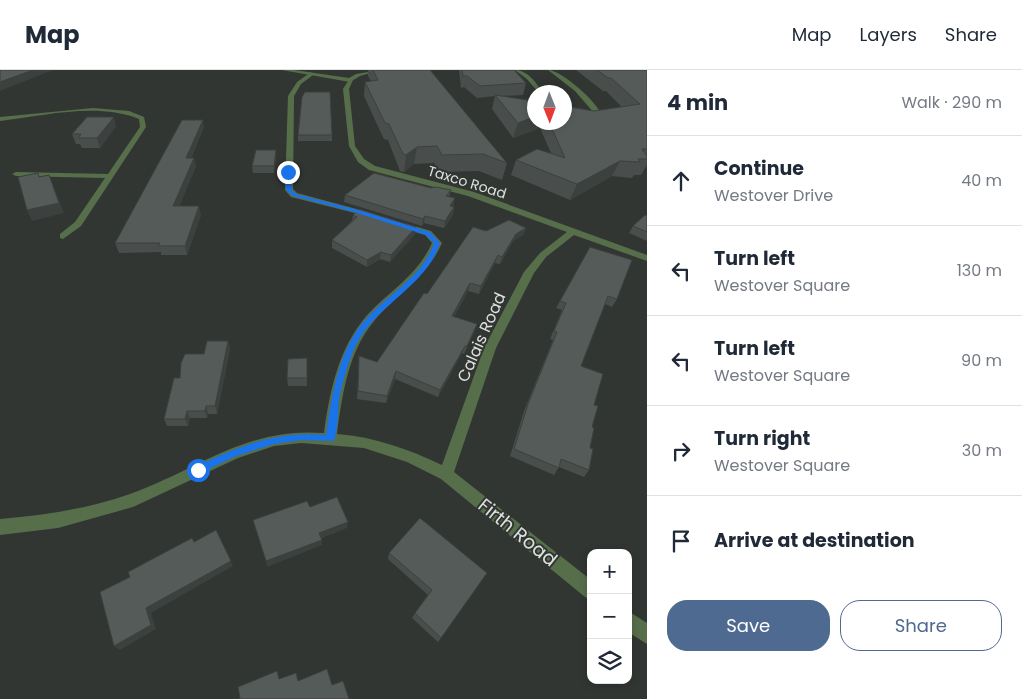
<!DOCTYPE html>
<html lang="en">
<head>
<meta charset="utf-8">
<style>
  :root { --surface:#fff; --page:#f2f2f3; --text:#1f2937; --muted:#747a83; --line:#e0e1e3; --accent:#4e6a90 }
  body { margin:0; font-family:Poppins,sans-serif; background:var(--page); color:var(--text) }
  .controls { position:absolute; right:15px; bottom:15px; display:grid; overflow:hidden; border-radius:10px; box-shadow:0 2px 8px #0003 }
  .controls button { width:45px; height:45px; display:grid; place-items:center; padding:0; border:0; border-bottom:1px solid var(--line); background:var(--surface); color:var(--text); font:25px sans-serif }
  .compass { position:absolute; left:527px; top:15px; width:45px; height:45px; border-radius:50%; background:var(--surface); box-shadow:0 2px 8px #0003; rotate:179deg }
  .stop { position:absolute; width:15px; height:15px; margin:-11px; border:4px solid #1a73e8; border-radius:50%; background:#fff }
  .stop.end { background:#1a73e8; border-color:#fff; box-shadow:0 1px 5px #0008 }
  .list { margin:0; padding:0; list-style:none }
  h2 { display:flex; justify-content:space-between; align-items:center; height:65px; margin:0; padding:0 20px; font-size:21px }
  h2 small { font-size:16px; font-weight:400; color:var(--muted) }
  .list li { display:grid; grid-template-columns:32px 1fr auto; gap:15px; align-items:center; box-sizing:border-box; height:90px; padding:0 20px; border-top:1px solid var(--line) }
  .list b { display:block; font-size:19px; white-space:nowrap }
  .list p { margin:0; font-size:16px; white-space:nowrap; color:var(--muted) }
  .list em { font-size:16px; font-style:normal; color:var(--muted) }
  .actions { display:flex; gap:10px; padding:15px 20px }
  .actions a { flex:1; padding:11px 0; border:1px solid var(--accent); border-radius:20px; text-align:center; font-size:18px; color:var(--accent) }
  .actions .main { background:var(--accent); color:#fff }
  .icon { flex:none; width:28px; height:28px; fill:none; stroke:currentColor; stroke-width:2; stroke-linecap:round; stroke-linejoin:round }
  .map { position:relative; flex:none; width:647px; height:629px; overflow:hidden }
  header { display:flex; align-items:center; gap:30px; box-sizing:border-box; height:70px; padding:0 25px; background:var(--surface); border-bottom:1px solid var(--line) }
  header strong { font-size:24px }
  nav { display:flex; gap:28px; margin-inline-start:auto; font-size:18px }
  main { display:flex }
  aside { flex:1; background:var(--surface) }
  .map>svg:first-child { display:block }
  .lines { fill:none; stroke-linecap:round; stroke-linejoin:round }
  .minor { fill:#576e4b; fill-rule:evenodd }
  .tertiary { fill:#576e4b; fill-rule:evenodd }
  .wall { fill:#494e4d }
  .shaded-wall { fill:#3c403e }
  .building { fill:#555b59; stroke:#3c403e }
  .route { fill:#1a73e8 }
  .labels { text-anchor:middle; stroke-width:4; stroke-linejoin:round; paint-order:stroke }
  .far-street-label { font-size:14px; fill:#dee1df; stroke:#323633 }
  .street-label { font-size:16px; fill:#dee1df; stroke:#323633 }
  .near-street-label { font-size:19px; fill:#dee1df; stroke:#323633 }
</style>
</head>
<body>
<header>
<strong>Map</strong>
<nav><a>Map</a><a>Layers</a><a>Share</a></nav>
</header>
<main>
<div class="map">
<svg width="647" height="629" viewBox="0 0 647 629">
  <rect width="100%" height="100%" fill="#323633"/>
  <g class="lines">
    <g class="minor">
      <path d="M 515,0 C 527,0 537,13 542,22 L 538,22 L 527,9 Z"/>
      <path d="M 548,0 C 561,0 599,33 601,45 L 594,49 L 564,48 L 564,44 L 593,45 L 595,44 L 575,21 Z"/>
      <polygon points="311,2 313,5 301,14 294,26 293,119 297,123 375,144 375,148 291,127 285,120 288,26 297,12"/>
      <path d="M 350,8 L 353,10 L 349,19 L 355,76 L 364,89 L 375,96 L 474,122 L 647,185 L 647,191 L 574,165 L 546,187 L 534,203 L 496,278 L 454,402 L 591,510 L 591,530 L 585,527 L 441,409 L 407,392 L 364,378 L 301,373 L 274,376 L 238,388 L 133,437 L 58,458 L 0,465 L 0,449 C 45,445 87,439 130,424 C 200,399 245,357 324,363 C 330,318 340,271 374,238 C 396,217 419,202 432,173 L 425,165 L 398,157 L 397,155 L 401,152 L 431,161 L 442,173 C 427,207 397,224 374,251 C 348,282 342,326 337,364 C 375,367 408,379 442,395 L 484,278 L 524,202 L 540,183 L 567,162 L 468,126 L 369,100 L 358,92 L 349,76 L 343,19 Z"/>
      <path d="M 93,38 L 129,41 L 144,47 L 146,57 L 81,156 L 63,169 L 60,168 L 60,164 L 75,152 L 105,108 L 16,106 L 12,104 L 16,102 L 108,104 L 140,57 L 139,49 C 96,32 44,46 0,51 L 0,47 Z"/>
      <polygon points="628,541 647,553 647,574 628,562"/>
    </g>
    <polygon class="tertiary" points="282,0 294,0 349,8 356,4 380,0 360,6 350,12"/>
  </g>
  <g class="wall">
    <polygon points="365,0 430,0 507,93 502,110 479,101 439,102 434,93 414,94 404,102 400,101 388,70 384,69 382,65 364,26 365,12 371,11 368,6 368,0"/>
    <polygon points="459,0 514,0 526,13 523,25 502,26 534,52 564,52 594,41 622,37 606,21 603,21 576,0 647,0 647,95 641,105 634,105 632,108 612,106 570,130 511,105 516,90 551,83 540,58 513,68 492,39 495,26 477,28 464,17 461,18"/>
    <polygon points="116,56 100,78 82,78 80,74 76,74 72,64"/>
    <polygon points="204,57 191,88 196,96 179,136 201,145 187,185 161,185 161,182 119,183 115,173"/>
    <rect x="298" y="65" width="34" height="6"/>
    <polygon points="276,80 276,87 274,103 253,103 252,96"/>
    <polygon points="431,118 451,120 449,127 454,135 453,137 454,137 453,145 444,158 424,153 422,156 344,132 345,125"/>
    <polygon points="353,145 416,157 415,164 390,192 380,189 367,197 332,178 332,170 352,151"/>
    <polygon points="647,146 647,171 629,163 633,156"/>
    <polygon points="526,158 523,165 513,171 500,194 495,193 479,224 468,221 454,247 477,254 474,262 464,284 462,283 438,327 395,309 386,333 357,329 359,293 377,292 427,224 486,161"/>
    <polygon points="590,177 617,229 612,237 605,234 581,296 594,335 590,378 589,400 584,407 559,397 554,405 510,386 524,341 553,270 550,269 562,240 556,238"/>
    <polygon points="228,271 230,279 217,344 208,344 207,348 190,348 188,356 167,356 164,349 180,308 204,284"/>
    <polygon points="307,296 307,316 288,316 287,308"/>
    <polygon points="420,448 441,568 438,572 412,548 415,543 428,525 388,489 389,483"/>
  </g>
  <g class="shaded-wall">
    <polygon points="33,0 53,0 0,21 0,12"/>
    <polygon points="114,47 116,56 100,78 97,68"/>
    <polygon points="534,47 534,52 542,52 540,58 513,68 518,53"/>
    <polygon points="203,50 204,57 187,96 186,88"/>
    <polygon points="417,77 414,94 404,102 406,85"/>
    <polygon points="276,80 276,87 274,103 274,96"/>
    <polygon points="194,88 196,96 176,145 173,136"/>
    <polygon points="620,91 612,106 570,130 577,114"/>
    <polygon points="49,105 64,143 32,151 27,140"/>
    <polygon points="455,128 454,135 448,144 450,136"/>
    <polygon points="199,136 201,145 187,185 185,176"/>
    <polygon points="454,137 453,145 444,158 445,151"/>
    <polygon points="425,146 424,153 422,156 423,149"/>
    <polygon points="416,157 415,164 390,192 391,185"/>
    <polygon points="526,158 523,165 513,171 500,194 502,187 516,164"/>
    <polygon points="381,182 380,189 367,197 367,190"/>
    <polygon points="498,185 495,193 479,224 481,216"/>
    <polygon points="470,213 468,221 450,254 452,246"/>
    <polygon points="477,254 474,262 464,284 467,276"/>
    <polygon points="228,271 230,279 217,344 215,336"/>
    <polygon points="465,276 462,283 438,327 440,320"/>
    <polygon points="396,301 395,309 386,333 387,326"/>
    <polygon points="206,336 208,344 207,348 205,341"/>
    <polygon points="187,341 190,348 188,356 185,349"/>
    <polygon points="348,452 347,458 320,469 319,463"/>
    <polygon points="322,470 322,475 267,497 266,491"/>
    <polygon points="231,491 233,496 151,543 156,559 120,580 114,576 146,538"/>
  </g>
  <g class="building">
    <polygon points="1,0 33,0 0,12 0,1"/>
    <polygon points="373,0 430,0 507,93 483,84 442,85 437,76 417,77 406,85 403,84 389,54 385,53 383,49 365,12 378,10"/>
    <polygon points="462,0 514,0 526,13 480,16 467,6 463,6"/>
    <polygon points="597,0 647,0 647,79 642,79 647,86 647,89 638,89 640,92 620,91 577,114 516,90 537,79 565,88 549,52 564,52 564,36 594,41 640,34 611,8 608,8"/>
    <polygon points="305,22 330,22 332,65 298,65 302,27"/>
    <polygon points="495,25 534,31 534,47 518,53"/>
    <polygon points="87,47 114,47 97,68 78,68 81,64 72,64"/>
    <polygon points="182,50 203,50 186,88 194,88 173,136 199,136 185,176 158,176 160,173 115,173"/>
    <polygon points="256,80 276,80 274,96 252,96"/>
    <polygon points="38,103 39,107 49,105 59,133 27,140 18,107"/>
    <polygon points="374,103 431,118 436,117 451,120 446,126 455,128 450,136 454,137 445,151 425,146 423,149 345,125"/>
    <polygon points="359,139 416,157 391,185 381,182 367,190 332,170 357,147 353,145"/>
    <polygon points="645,145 647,146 647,162 633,156"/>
    <polygon points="509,150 526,158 516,164 502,187 498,185 481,216 470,213 452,246 477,254 467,276 465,276 440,320 396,301 387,326 358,321 359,286 377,292 424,223 427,224 473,157 486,161"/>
    <polygon points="590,177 632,190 617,229 608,226 581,296 603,304 594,335 598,336 592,357 594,358 590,378 593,379 589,400 561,389 559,398 514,379 528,334 557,262 554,261 566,233 560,231"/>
    <polygon points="207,271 228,271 215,336 206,336 205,341 187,341 185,349 164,349 174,308 180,308 181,293 185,284 204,284"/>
    <polygon points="307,288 307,308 287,308 288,289"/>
    <polygon points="337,427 348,452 319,463 322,470 266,491 253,450 307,431 310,437"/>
    <polygon points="420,448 487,503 441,568 415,543 432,520 389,483"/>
    <polygon points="216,460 231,491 146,538 151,555 114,576 100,522 130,507 128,502 192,468 194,472"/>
    <polygon points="327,599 332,615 343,611 349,629 239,629 240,628 238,617 277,601 279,609 296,603 298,611"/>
  </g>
  <path class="route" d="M 288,101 L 290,102 L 292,120 L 296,124 L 358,140 L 430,162 L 440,173 C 426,217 376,234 356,275 C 350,286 341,317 339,330 C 338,343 338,359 334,371 L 301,370 L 274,374 L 236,386 L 198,404 L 194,400 L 195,397 C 239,376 276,361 326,365 C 332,324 339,277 368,247 C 391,222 423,206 434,173 L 426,165 L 354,142 L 293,126 L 286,120 L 285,102 Z"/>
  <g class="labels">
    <g class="far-street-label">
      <text transform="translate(467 112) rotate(17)" y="5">Taxco Road</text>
    </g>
    <g class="street-label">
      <text transform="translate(481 267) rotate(-66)" y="6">Calais Road</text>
    </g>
    <g class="near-street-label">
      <text transform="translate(518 462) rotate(39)" y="7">Firth Road</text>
    </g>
  </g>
</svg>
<div class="controls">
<button>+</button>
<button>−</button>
<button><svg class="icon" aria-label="layers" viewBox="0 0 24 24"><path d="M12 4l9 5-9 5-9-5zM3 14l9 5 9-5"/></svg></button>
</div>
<svg class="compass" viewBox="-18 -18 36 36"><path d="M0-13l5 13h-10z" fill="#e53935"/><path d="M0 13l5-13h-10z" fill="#747a83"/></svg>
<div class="stop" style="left:198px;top:400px"></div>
<div class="stop end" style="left:288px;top:102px"></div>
</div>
<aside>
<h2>4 min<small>Walk · 290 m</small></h2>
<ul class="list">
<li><svg class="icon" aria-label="ahead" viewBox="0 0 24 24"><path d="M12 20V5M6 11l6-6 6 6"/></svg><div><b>Continue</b><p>Westover Drive</p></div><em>40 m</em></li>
<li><svg class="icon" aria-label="left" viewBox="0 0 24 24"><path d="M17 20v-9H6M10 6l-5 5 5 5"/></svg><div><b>Turn left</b><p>Westover Square</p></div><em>130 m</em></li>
<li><svg class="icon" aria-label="left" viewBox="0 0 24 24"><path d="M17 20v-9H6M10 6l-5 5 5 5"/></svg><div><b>Turn left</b><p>Westover Square</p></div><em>90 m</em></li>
<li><svg class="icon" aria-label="right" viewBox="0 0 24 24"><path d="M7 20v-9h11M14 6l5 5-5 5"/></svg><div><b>Turn right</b><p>Westover Square</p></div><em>30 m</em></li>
<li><svg class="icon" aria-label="arrive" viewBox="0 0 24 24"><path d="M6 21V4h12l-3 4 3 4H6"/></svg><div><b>Arrive at destination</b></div></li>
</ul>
<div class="actions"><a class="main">Save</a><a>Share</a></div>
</aside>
</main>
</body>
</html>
